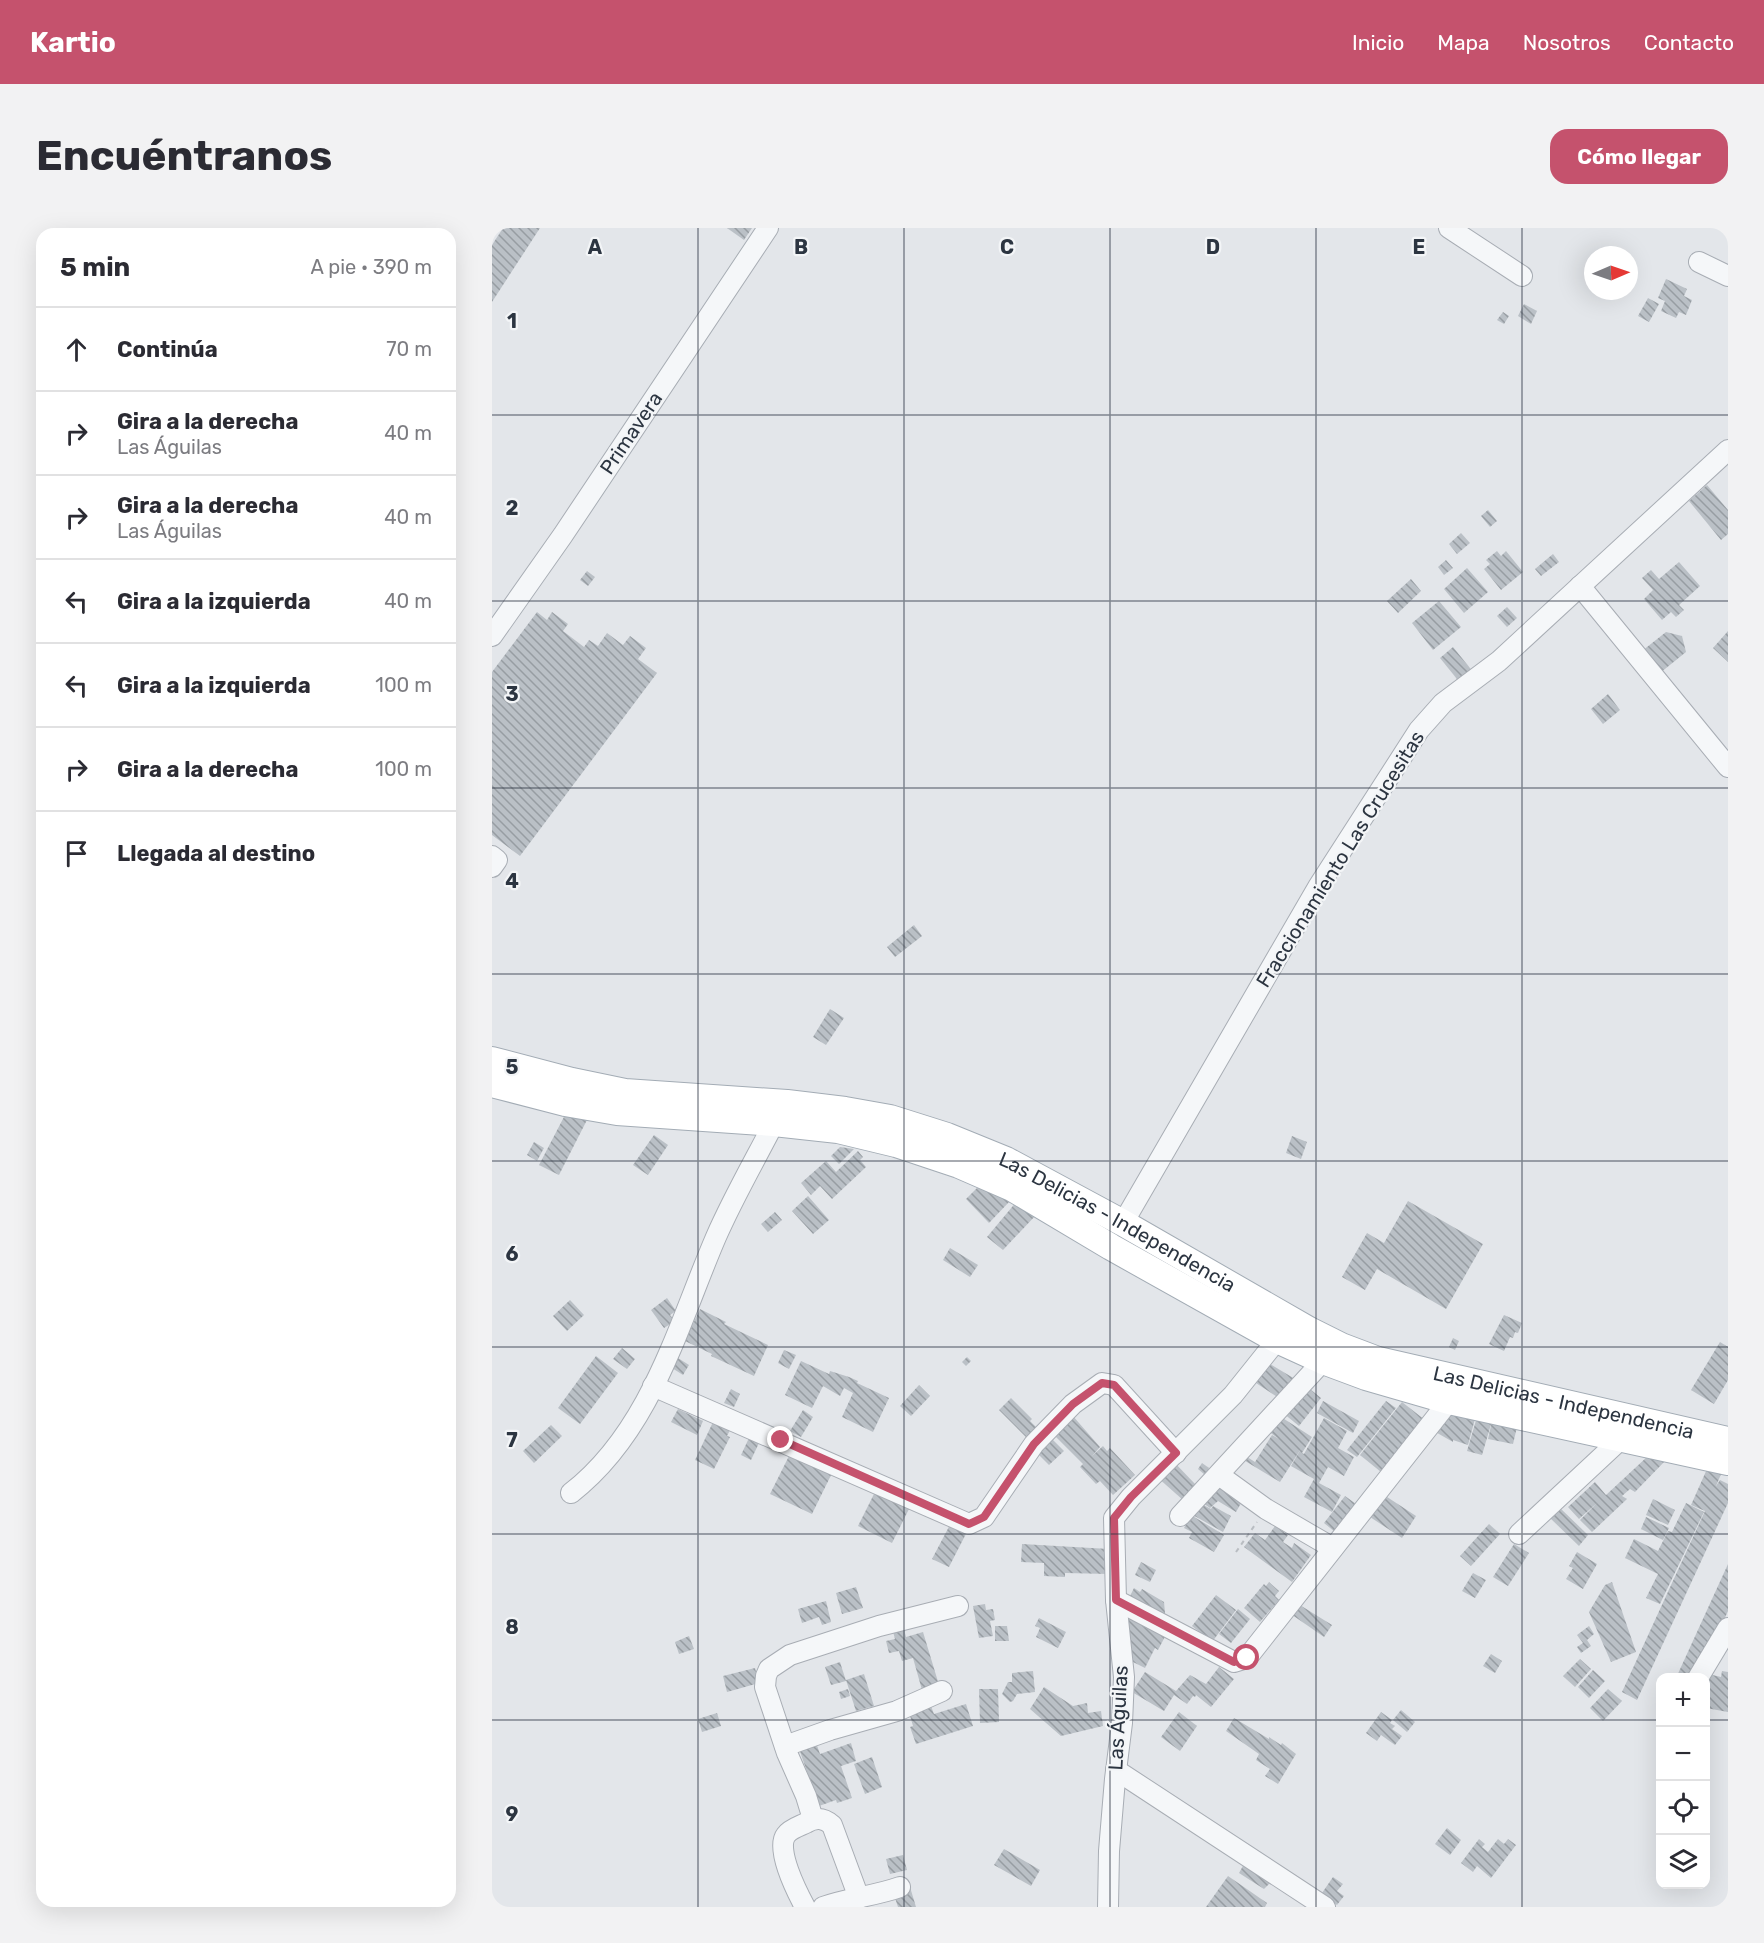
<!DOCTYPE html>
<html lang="es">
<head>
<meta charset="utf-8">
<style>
  :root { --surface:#fff; --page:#f2f2f3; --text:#2b2b33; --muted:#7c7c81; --line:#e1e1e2; --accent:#c5526d }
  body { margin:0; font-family:Rubik,sans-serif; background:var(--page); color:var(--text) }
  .controls { position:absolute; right:18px; bottom:18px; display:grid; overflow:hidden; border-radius:12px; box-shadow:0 6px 24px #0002 }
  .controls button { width:54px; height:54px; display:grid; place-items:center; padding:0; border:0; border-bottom:2px solid var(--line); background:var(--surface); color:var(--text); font:30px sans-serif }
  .compass { position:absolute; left:1092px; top:18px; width:54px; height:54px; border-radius:50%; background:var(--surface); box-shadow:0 6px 24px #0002; rotate:88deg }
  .stop { position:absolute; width:18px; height:18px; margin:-14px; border:4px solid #c5526d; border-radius:50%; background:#fff }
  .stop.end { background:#c5526d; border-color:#fff; box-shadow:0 2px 6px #0008 }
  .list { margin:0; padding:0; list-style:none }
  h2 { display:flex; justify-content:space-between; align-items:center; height:78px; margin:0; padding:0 24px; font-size:26px }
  h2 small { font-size:20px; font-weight:400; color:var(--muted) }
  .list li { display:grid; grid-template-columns:39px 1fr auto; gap:18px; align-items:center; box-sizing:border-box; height:84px; padding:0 24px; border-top:2px solid var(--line) }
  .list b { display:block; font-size:22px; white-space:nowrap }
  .list p { margin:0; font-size:20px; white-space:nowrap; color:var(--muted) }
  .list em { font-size:20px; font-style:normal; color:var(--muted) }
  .icon { flex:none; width:33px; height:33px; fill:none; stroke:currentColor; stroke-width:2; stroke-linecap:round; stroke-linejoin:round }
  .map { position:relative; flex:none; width:1236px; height:1679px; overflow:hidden; border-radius:18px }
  header { display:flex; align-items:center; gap:36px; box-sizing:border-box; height:84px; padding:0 30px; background:var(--accent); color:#fff }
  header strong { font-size:28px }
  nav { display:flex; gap:33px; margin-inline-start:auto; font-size:21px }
  .intro { display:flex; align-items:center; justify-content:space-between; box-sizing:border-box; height:144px; padding:0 36px }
  h1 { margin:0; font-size:42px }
  .button { padding:15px 27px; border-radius:18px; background:var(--accent); color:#fff; font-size:21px; font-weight:700 }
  main { display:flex; gap:36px; padding:0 36px }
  aside { flex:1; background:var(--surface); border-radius:18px; box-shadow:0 6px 24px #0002 }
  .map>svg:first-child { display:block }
  .building { fill:url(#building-back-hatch) }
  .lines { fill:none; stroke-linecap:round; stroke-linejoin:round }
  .minor-casing { stroke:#a8adb4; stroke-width:22 }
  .major-casing { stroke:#a3acb5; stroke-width:28 }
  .path { stroke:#b9bdc2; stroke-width:2; stroke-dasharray:4.5 4.5; stroke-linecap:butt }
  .minor { stroke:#f5f7f9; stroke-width:20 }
  .major { stroke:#fff; stroke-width:26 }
  .route { stroke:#c5526d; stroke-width:8 }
  .grid { fill:none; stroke:#2c3541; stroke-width:1.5; stroke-opacity:0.55 }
  .labels { text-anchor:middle; stroke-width:4.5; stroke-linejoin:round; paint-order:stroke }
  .street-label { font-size:20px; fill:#2c3541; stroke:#f3f5f7 }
  .grid-label { font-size:20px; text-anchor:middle; font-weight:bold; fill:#2c3541; stroke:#f3f5f7; stroke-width:4.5; stroke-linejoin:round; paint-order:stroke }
</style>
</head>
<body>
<header>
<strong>Kartio</strong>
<nav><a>Inicio</a><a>Mapa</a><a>Nosotros</a><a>Contacto</a></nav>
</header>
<div class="intro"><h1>Encuéntranos</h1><a class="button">Cómo llegar</a></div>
<main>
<aside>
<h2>5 min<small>A pie · 390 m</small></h2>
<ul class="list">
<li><svg class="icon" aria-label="ahead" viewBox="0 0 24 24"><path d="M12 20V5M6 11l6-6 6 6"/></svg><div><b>Continúa</b></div><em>70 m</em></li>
<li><svg class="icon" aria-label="right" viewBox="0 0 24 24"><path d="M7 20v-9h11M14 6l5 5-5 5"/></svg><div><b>Gira a la derecha</b><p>Las Águilas</p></div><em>40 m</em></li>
<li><svg class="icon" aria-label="right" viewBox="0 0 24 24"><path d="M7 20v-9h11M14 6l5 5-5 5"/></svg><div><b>Gira a la derecha</b><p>Las Águilas</p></div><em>40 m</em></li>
<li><svg class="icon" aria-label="left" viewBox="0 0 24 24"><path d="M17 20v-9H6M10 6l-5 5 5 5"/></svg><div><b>Gira a la izquierda</b></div><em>40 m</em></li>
<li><svg class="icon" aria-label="left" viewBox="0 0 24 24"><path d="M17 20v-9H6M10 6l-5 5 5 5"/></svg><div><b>Gira a la izquierda</b></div><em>100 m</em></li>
<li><svg class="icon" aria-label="right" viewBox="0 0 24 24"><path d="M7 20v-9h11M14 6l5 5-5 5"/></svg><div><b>Gira a la derecha</b></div><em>100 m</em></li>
<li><svg class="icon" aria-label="arrive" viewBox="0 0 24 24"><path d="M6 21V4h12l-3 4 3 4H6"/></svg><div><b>Llegada al destino</b></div></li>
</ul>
</aside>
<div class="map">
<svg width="1236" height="1679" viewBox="0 0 1236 1679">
  <defs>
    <pattern id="building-back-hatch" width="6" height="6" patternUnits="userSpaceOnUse" patternTransform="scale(1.5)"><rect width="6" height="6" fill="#bac0c6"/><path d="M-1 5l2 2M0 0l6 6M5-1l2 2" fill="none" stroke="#979da2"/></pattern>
  </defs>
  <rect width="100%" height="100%" fill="#e3e6ea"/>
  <g class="building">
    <polygon points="11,0 48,0 0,74 0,17"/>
    <polygon points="235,0 260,0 252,12"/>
    <polygon points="1174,51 1195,61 1192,68 1200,72 1194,87 1187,84 1184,90 1169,83 1173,73 1166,70"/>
    <polygon points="1156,70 1167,76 1157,94 1146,88"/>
    <polygon points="1032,76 1045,83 1039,96 1026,88"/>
    <polygon points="1011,84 1017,88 1012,96 1005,92"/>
    <polygon points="1215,257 1236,282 1236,306 1229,312 1197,273"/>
    <polygon points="996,282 1005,293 998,299 989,288"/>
    <polygon points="969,305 978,315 965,326 957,316"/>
    <polygon points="1005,323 1009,328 1014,323 1031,344 1009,362 992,341 998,336 994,332"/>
    <polygon points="1061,326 1067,334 1049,348 1043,341"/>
    <polygon points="954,332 961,340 952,347 946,339"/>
    <polygon points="1187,334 1208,358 1187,377 1192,382 1184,389 1179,384 1170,392 1152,371 1161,362 1150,350 1159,342 1167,351"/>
    <polygon points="975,340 996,364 972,385 952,361"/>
    <polygon points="95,343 103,349 96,358 88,352"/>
    <polygon points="919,351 929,363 906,385 895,373"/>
    <polygon points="947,373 969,399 941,422 920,395"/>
    <polygon points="1015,379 1025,390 1015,399 1005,388"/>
    <polygon points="45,384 55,392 60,384 76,396 71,403 92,419 97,412 106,418 115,405 131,417 138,408 154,420 146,431 165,445 28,628 0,607 0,444"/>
    <polygon points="1236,403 1236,434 1221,420"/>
    <polygon points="1174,404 1190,408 1194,424 1168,445 1150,423"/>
    <polygon points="961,419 982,445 969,456 948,430"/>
    <polygon points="1116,466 1128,482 1111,496 1099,481"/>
    <polygon points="422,697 430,708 403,729 395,719"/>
    <polygon points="338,781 352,790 334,817 321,809"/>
    <polygon points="74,885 96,890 67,947 47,937"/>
    <polygon points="162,907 176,917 156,947 141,937"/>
    <polygon points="800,908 815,914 809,931 794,925"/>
    <polygon points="42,914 52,920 45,933 35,927"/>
    <polygon points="348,919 362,921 347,936 339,928"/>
    <polygon points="366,923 371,929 368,932 374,939 340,971 328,958 319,967 309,955 334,933 344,944"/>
    <polygon points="490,955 518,973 497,995 474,971"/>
    <polygon points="316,968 337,992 321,1006 300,983"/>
    <polygon points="525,973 545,986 511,1022 495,1009"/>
    <polygon points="916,973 991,1016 954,1081 885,1041 873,1062 850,1049 875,1005 892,1015"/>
    <polygon points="283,984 290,992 276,1004 269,996"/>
    <polygon points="458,1020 486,1037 478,1049 451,1032"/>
    <polygon points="175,1070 184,1083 178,1087 183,1093 172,1100 159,1082"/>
    <polygon points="78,1072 92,1087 75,1103 61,1088"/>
    <polygon points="208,1081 234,1094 232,1096 276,1117 262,1148 219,1128 220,1126 193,1113"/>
    <polygon points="1012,1087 1030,1095 1026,1105 1023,1104 1021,1110 1018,1109 1012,1123 997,1116"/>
    <polygon points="961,1110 967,1113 963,1122 957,1119"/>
    <polygon points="1228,1114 1236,1119 1236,1152 1222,1176 1199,1162"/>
    <polygon points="130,1120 143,1131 135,1141 121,1131"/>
    <polygon points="292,1122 304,1127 297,1141 286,1135"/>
    <polygon points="104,1128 126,1145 88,1196 66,1180"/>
    <polygon points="475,1129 479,1133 474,1138 470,1134"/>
    <polygon points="186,1130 197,1137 191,1147 180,1140"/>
    <polygon points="309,1133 337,1146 338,1143 357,1149 366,1153 365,1155 397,1170 381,1204 350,1189 361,1165 352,1160 348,1168 331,1158 320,1180 293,1167"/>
    <polygon points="773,1133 803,1151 790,1172 761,1153"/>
    <polygon points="427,1157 438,1168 419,1188 408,1178"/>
    <polygon points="813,1157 829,1170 807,1198 791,1185"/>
    <polygon points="239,1161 248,1166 242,1179 232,1175"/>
    <polygon points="519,1170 540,1191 538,1193 546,1201 536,1211 507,1182"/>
    <polygon points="831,1173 867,1193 861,1205 825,1185"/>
    <polygon points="894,1173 904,1180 865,1229 855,1222"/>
    <polygon points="910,1174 933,1192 889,1244 868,1227"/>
    <polygon points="186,1181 211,1193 205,1207 179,1194"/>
    <polygon points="311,1182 321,1189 309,1209 298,1203"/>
    <polygon points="956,1183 983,1191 976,1217 961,1212 961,1214 940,1202"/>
    <polygon points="580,1187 608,1219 600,1228 611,1218 615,1223 618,1220 643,1247 621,1267 608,1253 604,1256 588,1239 591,1236 561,1206"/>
    <polygon points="786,1187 820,1209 810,1225 812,1226 832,1190 855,1203 846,1220 862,1229 852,1248 836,1239 827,1255 849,1267 840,1284 812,1269 822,1251 799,1238 810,1219 788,1254 750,1231 752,1227 763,1234 780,1207 787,1211 776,1203"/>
    <polygon points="985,1189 1000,1193 990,1227 975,1223"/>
    <polygon points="1000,1193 1025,1199 1021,1216 996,1211"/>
    <polygon points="221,1194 238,1202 235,1208 238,1209 222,1241 203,1232"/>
    <polygon points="59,1197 70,1208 42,1235 31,1223"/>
    <polygon points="257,1210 267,1215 259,1232 249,1227"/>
    <polygon points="560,1211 572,1223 557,1237 545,1225"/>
    <polygon points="301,1220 343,1239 320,1286 278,1266"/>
    <polygon points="1156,1228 1173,1233 1143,1264 1138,1261 1130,1268 1135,1271 1100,1304 1088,1292 1105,1275 1087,1291 1076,1279 1103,1254 1114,1267"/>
    <polygon points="680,1232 704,1257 691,1272 665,1249"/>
    <polygon points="710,1235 717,1240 713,1247 706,1241"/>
    <polygon points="1215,1241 1230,1244 1224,1258 1228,1252 1236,1256 1236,1275 1145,1472 1130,1464 1213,1283 1199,1277"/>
    <polygon points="726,1255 752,1270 744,1284 726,1273 718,1280 708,1273"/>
    <polygon points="386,1258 419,1277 400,1315 366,1298"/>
    <polygon points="889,1265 924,1288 910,1310 875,1287"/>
    <polygon points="853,1268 864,1276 843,1304 832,1295"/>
    <polygon points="1161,1271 1183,1282 1176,1297 1154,1287"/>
    <polygon points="706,1274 719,1281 721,1278 739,1288 731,1304 699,1286"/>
    <polygon points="1194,1275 1212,1284 1168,1376 1154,1370 1166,1346 1133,1330 1142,1311 1166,1323 1176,1303 1180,1304"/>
    <polygon points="1067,1279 1096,1307 1087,1318 1057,1289"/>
    <polygon points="699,1287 732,1307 722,1324 697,1310 700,1304 692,1300"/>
    <polygon points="1154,1289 1177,1300 1171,1312 1149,1301"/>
    <polygon points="461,1291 477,1300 457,1339 440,1331"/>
    <polygon points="997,1296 1008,1306 979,1338 968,1328"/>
    <polygon points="783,1298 796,1307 791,1314 800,1320 802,1315 819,1327 800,1354 752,1319 763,1305 773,1312"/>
    <polygon points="530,1316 617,1321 617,1346 573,1345 573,1349 552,1348 552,1335 529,1334"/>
    <polygon points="1022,1316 1037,1325 1016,1358 1001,1349"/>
    <polygon points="1085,1324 1105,1336 1091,1361 1074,1351 1081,1340 1077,1338"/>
    <polygon points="649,1334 664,1342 658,1354 643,1347"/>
    <polygon points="1236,1336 1236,1383 1205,1450 1184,1450"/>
    <polygon points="981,1345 994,1352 983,1370 970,1363"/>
    <polygon points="777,1354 787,1363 783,1368 787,1372 768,1394 752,1380 772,1356 774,1358"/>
    <polygon points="1120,1354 1144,1424 1119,1434 1097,1384 1113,1357"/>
    <polygon points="364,1359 371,1380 350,1386 344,1365"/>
    <polygon points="642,1360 648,1364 650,1361 672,1374 673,1385 670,1389 637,1370"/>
    <polygon points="724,1367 744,1382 720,1414 700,1398"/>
    <polygon points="334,1373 339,1394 330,1397 327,1389 310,1395 306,1381"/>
    <polygon points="803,1374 840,1397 832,1409 796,1384"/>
    <polygon points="493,1376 494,1382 501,1381 503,1392 498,1393 501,1408 487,1410 481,1378"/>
    <polygon points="746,1381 758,1391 739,1415 727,1406"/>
    <polygon points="635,1384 675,1405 666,1422 663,1420 653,1440 635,1431"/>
    <polygon points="547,1390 574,1404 566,1420 544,1409 548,1400 543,1398"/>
    <polygon points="411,1397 414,1409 431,1404 447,1457 430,1462 421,1430 410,1433 407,1423 397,1425 394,1413 403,1411 400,1400"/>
    <polygon points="503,1398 515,1398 517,1413 503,1413"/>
    <polygon points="1097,1398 1102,1406 1095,1412 1099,1418 1089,1425 1085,1419 1091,1415 1085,1407"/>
    <polygon points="197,1408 202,1421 187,1426 183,1414"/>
    <polygon points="999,1426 1010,1433 1003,1445 991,1438"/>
    <polygon points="1088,1431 1099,1441 1083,1459 1071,1448"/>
    <polygon points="348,1434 354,1453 339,1457 333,1439"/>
    <polygon points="727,1439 742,1451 719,1479 704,1467 703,1469 701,1468 695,1476 682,1467 672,1483 640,1464 653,1444 684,1463 698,1447 714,1456"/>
    <polygon points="263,1440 267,1455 235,1464 231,1448"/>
    <polygon points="1101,1442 1113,1453 1097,1470 1086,1459"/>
    <polygon points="541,1443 543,1464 525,1466 521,1473 518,1474 510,1466 516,1454 520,1454 520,1445"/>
    <polygon points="1230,1443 1236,1444 1236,1484 1214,1480 1214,1450 1212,1445 1229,1449"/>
    <polygon points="372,1446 382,1478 364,1483 354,1452"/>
    <polygon points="552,1459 581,1478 595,1475 596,1485 609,1483 611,1498 569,1508 538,1481"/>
    <polygon points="356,1461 358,1468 349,1471 347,1464"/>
    <polygon points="487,1461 506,1461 507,1494 488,1495"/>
    <polygon points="1116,1461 1130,1473 1111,1493 1098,1480"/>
    <polygon points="437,1473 442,1486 474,1476 481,1498 424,1516 418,1499 421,1498 416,1481"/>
    <polygon points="909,1482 923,1494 915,1504 901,1492"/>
    <polygon points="687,1484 705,1498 688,1523 669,1509"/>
    <polygon points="889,1484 900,1492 898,1495 903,1498 900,1501 910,1508 903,1517 889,1507 885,1513 874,1505"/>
    <polygon points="225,1485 229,1498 210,1504 206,1491"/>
    <polygon points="742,1490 777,1511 777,1509 789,1517 790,1515 804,1526 786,1556 773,1548 778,1541 764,1532 767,1526 734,1503"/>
    <polygon points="322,1509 328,1526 359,1515 364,1533 349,1538 360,1570 345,1575 344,1572 327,1578 305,1515"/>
    <polygon points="380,1529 390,1559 373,1566 362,1536"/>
    <polygon points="955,1600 969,1612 958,1627 943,1616"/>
    <polygon points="987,1611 993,1616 990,1619 996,1624 1006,1611 1012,1616 1016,1611 1024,1617 999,1650 985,1638 981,1644 969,1635"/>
    <polygon points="512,1621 548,1642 539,1658 502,1637"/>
    <polygon points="411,1627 415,1642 398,1646 394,1631"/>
    <polygon points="752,1636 780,1653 772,1661 747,1645"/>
    <polygon points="736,1648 775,1675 773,1679 714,1679"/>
    <polygon points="841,1649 851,1656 845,1663 852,1668 845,1677 830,1665"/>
    <polygon points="418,1659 424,1679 406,1679 401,1664"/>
  </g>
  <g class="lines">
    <g class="minor-casing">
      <g id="minor">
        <polyline points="957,0 1030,48"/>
        <polyline points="1207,34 1236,48"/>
        <polyline points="1088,358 1236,539"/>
        <polyline points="0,408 71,307 276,0"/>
        <polyline points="0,628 5,632 0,639"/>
        <polyline points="631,995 826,659 927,502 951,475 1007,433 1236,222"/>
        <polyline points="161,1158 477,1296 492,1289 542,1216 581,1176 610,1155 622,1157 684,1225"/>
        <polyline points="727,1247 774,1281 841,1320"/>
        <path d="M 79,1265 C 159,1203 186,1097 224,1009 C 241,970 263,932 282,895"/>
        <polyline points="688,1288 831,1133"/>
        <polyline points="1027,1306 1129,1211"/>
        <polyline points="624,1372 742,1434 755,1430 957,1173"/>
        <polyline points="1206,1450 1236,1400"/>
        <polyline points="293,1518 338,1502 405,1483 450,1463"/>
        <polyline points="624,1542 833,1679"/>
        <polyline points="321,1591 314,1568 295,1525 273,1459 274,1448 277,1441 298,1427 387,1398 466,1378"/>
        <path d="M 313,1679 C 305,1664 283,1621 294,1607 C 298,1601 308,1598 314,1595 C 324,1589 332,1590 340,1597 L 367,1670"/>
        <path d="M 331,1679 C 356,1670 383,1668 408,1659"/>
        <polyline points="616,1679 617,1623 623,1551 630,1495 632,1449 624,1372 622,1290 639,1269 741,1167 785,1112"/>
      </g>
    </g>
    <g class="major-casing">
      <g id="major">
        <path id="s1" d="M 0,832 L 80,853 L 133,864 L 295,875 L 353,882 L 398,890 L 455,908 L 514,932 L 631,995 L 817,1102 L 849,1118 L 886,1132 L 1236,1212"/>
        <polyline points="0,856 73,875 125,884 282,895 346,902 404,916 467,937 520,960 619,1019 785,1112 831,1133 874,1149 957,1173 1236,1234"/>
      </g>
    </g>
    <polyline class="path" points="744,1324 765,1294"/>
    <use href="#minor" class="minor"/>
    <use href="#major" class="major"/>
  </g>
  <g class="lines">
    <polyline class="route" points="289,1212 477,1296 492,1289 542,1216 581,1176 610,1155 622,1157 684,1225 639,1269 622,1290 624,1372 742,1434 755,1430"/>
  </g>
  <path class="grid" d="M 206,0 L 206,1679M 412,0 L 412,1679M 618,0 L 618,1679M 824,0 L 824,1679M 1030,0 L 1030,1679M 0,187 L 1236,187M 0,373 L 1236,373M 0,560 L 1236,560M 0,746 L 1236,746M 0,933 L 1236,933M 0,1119 L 1236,1119M 0,1306 L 1236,1306M 0,1492 L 1168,1492M 1214,1492 L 1236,1492"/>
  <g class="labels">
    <g class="street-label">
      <text transform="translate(139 205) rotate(-56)" y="7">Primavera</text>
      <text transform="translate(848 631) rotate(-58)" y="7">Fraccionamiento Las Crucesitas</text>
      <text dy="7" stroke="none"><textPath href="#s1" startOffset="654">Las Delicias - Independencia</textPath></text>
      <text dy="7" stroke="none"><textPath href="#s1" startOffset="1140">Las Delicias - Independencia</textPath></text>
      <text transform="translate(626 1490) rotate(-87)" y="7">Las Águilas</text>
    </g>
  </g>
  <g class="grid-label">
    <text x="103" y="26">A</text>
    <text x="309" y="26">B</text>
    <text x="515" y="26">C</text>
    <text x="721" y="26">D</text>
    <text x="927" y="26">E</text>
    <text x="20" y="100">1</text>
    <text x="20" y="287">2</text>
    <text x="20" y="473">3</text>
    <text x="20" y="660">4</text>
    <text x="20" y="846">5</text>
    <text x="20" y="1033">6</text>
    <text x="20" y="1219">7</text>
    <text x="20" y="1406">8</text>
    <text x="20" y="1593">9</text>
  </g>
</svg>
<div class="controls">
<button>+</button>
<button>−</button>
<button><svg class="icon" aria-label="locate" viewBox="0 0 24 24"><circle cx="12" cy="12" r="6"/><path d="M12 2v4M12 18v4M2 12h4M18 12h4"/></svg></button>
<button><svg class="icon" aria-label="layers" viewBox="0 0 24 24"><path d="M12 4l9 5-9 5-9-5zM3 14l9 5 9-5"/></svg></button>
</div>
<svg class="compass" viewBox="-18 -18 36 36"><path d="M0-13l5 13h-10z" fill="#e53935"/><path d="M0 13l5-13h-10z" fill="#7c7c81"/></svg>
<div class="stop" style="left:755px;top:1430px"></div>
<div class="stop end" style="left:289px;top:1212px"></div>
</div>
</main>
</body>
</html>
